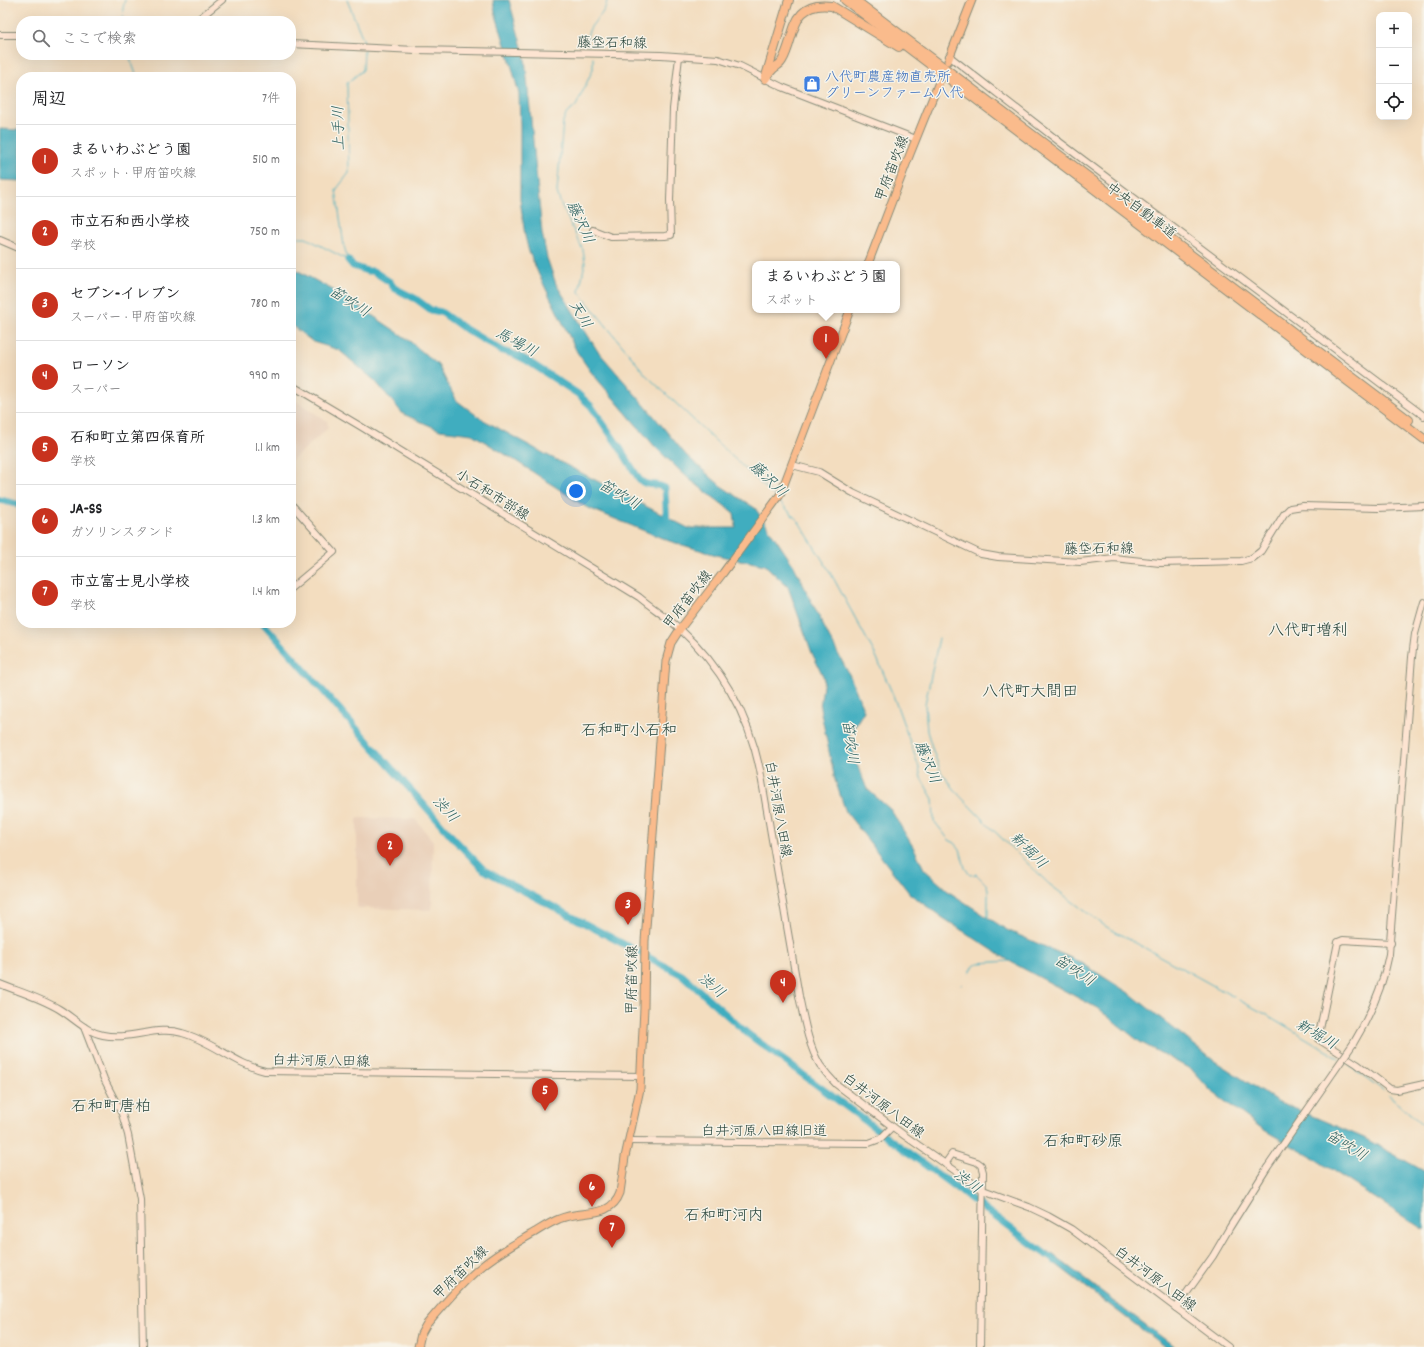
<!DOCTYPE html>
<html lang="ja">
<head>
<meta charset="utf-8">
<style>
  :root { --surface:#fff; --page:#f6f6f6; --text:#202124; --muted:#757577; --line:#e0e0e0; --accent:#c8321e }
  body { margin:0; font-family:Dekko,"Klee One",sans-serif; background:var(--page); color:var(--text) }
  .controls { position:absolute; right:12px; top:12px; display:grid; overflow:hidden; border-radius:8px; box-shadow:0 4px 16px #0002 }
  .controls button { width:36px; height:36px; display:grid; place-items:center; padding:0; border:0; border-bottom:1px solid var(--line); background:var(--surface); color:var(--text); font:20px sans-serif }
  .you { position:absolute; left:576px; top:491px; width:14px; height:14px; margin:-10px; border:3px solid #fff; border-radius:50%; background:#1a73e8; box-shadow:0 0 0 6px #1a73e833 }
  .badge { display:grid; place-items:center; width:26px; height:26px; border-radius:50%; background:var(--accent); color:#fff; font-size:13px; font-weight:700 }
  .pin { position:absolute; translate:-50% -33px; filter:drop-shadow(0 1px 2px #0008) }
  .pin::after { content:''; position:absolute; top:21px; width:14px; height:12px; background:inherit; clip-path:polygon(0 0,100% 0,50% 100%) }
  .popup { position:absolute; left:752px; top:261px; width:148px; height:52px; box-sizing:border-box; display:grid; place-content:center; border-radius:8px; background:var(--surface); filter:drop-shadow(0 1px 3px #0005); font-size:13px; white-space:nowrap; color:var(--muted) }
  .popup b { font-size:15px; color:var(--text) }
  .popup::after { content:''; position:absolute; left:50%; top:100%; margin-left:-8px; border:8px solid transparent; border-top-color:var(--surface) }
  .list { margin:0; padding:0; list-style:none }
  h2 { display:flex; justify-content:space-between; align-items:center; height:52px; margin:0; padding:0 16px; font-size:17px }
  h2 small { font-size:13px; font-weight:400; color:var(--muted) }
  .list li { display:grid; grid-template-columns:26px 1fr auto; gap:12px; align-items:center; box-sizing:border-box; height:72px; padding:0 16px; border-top:1px solid var(--line) }
  .list b { display:block; font-size:15px; white-space:nowrap }
  .list p { margin:0; font-size:13px; white-space:nowrap; color:var(--muted) }
  .list em { font-size:13px; font-style:normal; color:var(--muted) }
  .icon { flex:none; width:22px; height:22px; fill:none; stroke:currentColor; stroke-width:2; stroke-linecap:round; stroke-linejoin:round }
  .map { position:relative; flex:none; width:1424px; height:1347px; overflow:hidden }
  .search { position:absolute; background:var(--surface); box-shadow:0 4px 16px #0002; left:16px; top:16px; width:280px; height:44px; display:flex; align-items:center; gap:10px; box-sizing:border-box; padding:0 14px; border-radius:16px; color:var(--muted); font-size:15px }
  .panel { position:absolute; background:var(--surface); box-shadow:0 4px 16px #0002; left:16px; top:72px; width:280px; height:556px; border-radius:16px }
  .map>svg:first-child { display:block }
  .built { fill:#e9cfb8 }
  .water { fill:#40adbf; stroke:#30757a }
  .lines { fill:none; stroke-linecap:round; stroke-linejoin:round }
  .stream { stroke:#40adbf; stroke-width:1 }
  .river { stroke:#40adbf; stroke-width:7 }
  .secondary-casing { stroke:#898d7a; stroke-width:8 }
  .primary-casing { stroke:#898d7a; stroke-width:9 }
  .highway-casing { stroke:#898d7a; stroke-width:10 }
  .secondary { stroke:#fde4d1; stroke-width:6 }
  .primary { stroke:#fabb8c; stroke-width:7 }
  .highway { stroke:#fabb8c; stroke-width:8 }
  .secondary-bridge-casing { stroke:#898d7a; stroke-width:8; stroke-linecap:butt }
  .secondary-bridge { stroke:#fde4d1; stroke-width:6 }
  .labels { text-anchor:middle; stroke-width:3; stroke-linejoin:round; paint-order:stroke }
  .street-label { font-size:14px; fill:#1f3d34; stroke:#f7f3e8 }
  .shop-label { font-size:14px; fill:#366cbe; stroke:#f7f3e8; text-anchor:start }
  .water-label { font-size:15px; font-style:italic; fill:#295f5e; stroke:#f7f3e8 }
  .quarter-label { font-size:16px; fill:#1f3d34; stroke:#f7f3e8 }
</style>
</head>
<body>
<div class="map">
<svg width="1424" height="1347" viewBox="0 0 1424 1347">
  <rect width="100%" height="100%" fill="#f7f3e8"/>
  <filter id="ink" filterUnits="userSpaceOnUse"><feTurbulence type="fractalNoise" baseFrequency=".025" numOctaves="2"/><feDisplacementMap in="SourceGraphic" scale="8" xChannelSelector="R" yChannelSelector="G"/><feConvolveMatrix kernelMatrix="1 2 1 2 8 2 1 2 1" color-interpolation-filters="sRGB"/></filter>
  <filter id="wash" filterUnits="userSpaceOnUse"><feTurbulence type="fractalNoise" baseFrequency=".012" numOctaves="4" result="noise"/><feDisplacementMap in="SourceGraphic" scale="16" xChannelSelector="R" yChannelSelector="G"/><feGaussianBlur stdDeviation="0.9" result="paint"/><feColorMatrix in="noise" values="0 0 0 0 0 0 0 0 0 0 0 0 0 0 0 0 0 1.4 0 .05"/><feComposite in="paint" operator="in"/></filter>
  <g filter="url(#wash)">
    <rect width="100%" height="100%" fill="#f3ddbf"/>
    <g class="built">
      <polygon points="291,398 327,421 328,428 291,461"/>
      <polygon points="359,818 415,819 433,841 432,908 430,910 358,908 357,906 357,819"/>
    </g>
    <g class="water">
      <polygon points="493,0 509,0 525,58 542,233 547,258 556,284 597,350 653,415 686,455 721,486 755,508 794,566 828,635 850,676 864,711 849,735 856,762 867,789 891,810 915,850 924,869 949,892 1007,930 1080,962 1132,995 1213,1060 1277,1101 1364,1138 1424,1171 1424,1230 1315,1159 1264,1130 1211,1091 1192,1070 1140,1042 1097,1008 1011,962 943,918 910,894 846,812 835,780 820,708 824,678 812,653 788,587 765,565 720,556 669,541 586,507 516,461 472,434 440,430 403,414 375,381 339,350 313,342 291,325 291,267 342,295 406,338 438,365 456,400 480,418 543,453 688,528 736,528 734,513 689,479 656,448 591,372 577,352 539,275 529,252 525,236 520,199 520,125 519,94 511,64 495,12"/>
      <polygon points="0,129 21,130 21,181 0,180"/>
      <polygon points="1048,1251 1175,1347 1165,1347 1049,1259"/>
    </g>
    <g class="lines">
      <g class="stream">
        <polyline points="347,0 363,39 363,45"/>
        <polyline points="122,21 123,8 125,0"/>
        <path d="M 588,46 C 582,24 606,19 607,0"/>
        <polyline points="129,55 137,77"/>
        <polyline points="593,57 593,69 576,106 567,113 563,121 557,192 560,202 583,250 585,263 579,292 646,375 775,497"/>
        <polyline points="291,234 301,238 306,238 348,260"/>
        <polyline points="348,260 344,246 336,190 349,173 347,83 363,70 364,50"/>
        <polyline points="780,502 799,522 830,572 876,656 893,695 918,764 921,778 933,799 934,821 949,840 955,843 960,849 965,868 970,875 976,874 986,884 988,889 988,917"/>
        <polyline points="939,638 925,704 927,731 933,751 941,772 959,795 988,825 1049,884 1105,926 1234,997"/>
        <polyline points="970,972 974,966 979,963 1009,961"/>
        <polyline points="961,985 962,984"/>
        <polyline points="1239,1000 1269,1016 1339,1058"/>
        <polyline points="1343,1061 1383,1090"/>
        <polyline points="1389,1095 1424,1126"/>
      </g>
      <g class="river">
        <path d="M 348,260 L 353,266 L 367,271 L 373,271 L 390,282 L 394,288 L 416,299 L 431,310 L 441,312 L 462,327 L 502,351 L 516,355 L 526,360 L 578,394 L 591,406 L 620,448 L 639,479 C 647,488 656,482 665,488 L 667,525"/>
        <polyline points="0,500 21,505"/>
        <polyline points="263,623 456,841 484,870 682,975 748,1034 1055,1261"/>
      </g>
    </g>
  </g>
  <g filter="url(#ink)">
    <g class="lines">
      <g class="secondary-casing">
        <g id="secondary">
          <polyline points="196,21 222,0"/>
          <polyline points="0,35 21,35"/>
          <polyline points="291,44 416,50 661,55 718,59 740,66 782,87 916,139"/>
          <polyline points="949,56 1061,143 1424,416"/>
          <polyline points="593,230 611,237 665,236 671,235 670,200 673,109 679,57"/>
          <polyline points="0,240 21,249"/>
          <path d="M 291,385 L 360,426 L 639,597 C 652,608 667,617 680,629 C 722,667 748,714 760,770 L 799,996 C 804,1019 808,1045 820,1065 C 825,1072 830,1078 836,1084 L 905,1136 L 983,1190 L 1029,1207 L 1048,1216 L 1071,1229 L 1228,1347"/>
          <polyline points="792,465 819,472 853,493 981,554 998,557 1080,562 1114,558 1160,563 1241,561 1252,558 1261,551 1284,514 1290,508 1303,506 1378,508 1424,506"/>
          <polyline points="291,504 334,552 291,588"/>
          <polyline points="1391,943 1343,940 1338,942 1318,1039 1357,1064 1390,1089 1397,1090 1424,1084"/>
          <path d="M 0,984 C 20,992 41,998 59,1009 C 74,1018 86,1032 103,1035 C 129,1041 157,1025 182,1033 C 212,1041 235,1064 265,1071 L 641,1076"/>
          <polyline points="84,1027 104,1079 122,1114 128,1135 140,1199 143,1347"/>
          <path d="M 1353,1044 C 1370,1016 1383,986 1389,954 L 1412,657 L 1415,634 L 1424,602"/>
          <polyline points="629,1141 869,1143 880,1139 892,1127"/>
          <polyline points="945,1164 952,1154 977,1162 981,1165 983,1172 980,1347"/>
          <polyline points="1176,1308 1213,1256 1230,1227 1267,1168"/>
        </g>
      </g>
      <g class="primary-casing">
        <g id="primary">
          <polyline points="948,61 972,0"/>
          <polyline points="868,264 910,154 939,82"/>
          <path d="M 418,1347 L 421,1334 L 426,1325 C 442,1306 462,1282 481,1267 C 496,1254 513,1245 530,1235 C 539,1230 549,1223 559,1219 C 581,1209 610,1220 620,1193 L 625,1157 L 640,1089 L 644,1008 L 645,941 L 666,661 L 671,643 L 680,629 L 723,573 L 780,495 L 850,310"/>
        </g>
      </g>
      <g class="highway-casing">
        <g id="highway">
          <polyline points="845,0 1424,439"/>
          <polyline points="855,0 1409,420"/>
          <polyline points="766,76 789,0"/>
          <path d="M 765,79 C 768,75 770,72 773,69 C 776,66 780,65 782,61 C 796,38 789,0 832,6 L 899,47"/>
        </g>
      </g>
      <use href="#secondary" class="secondary"/>
      <use href="#primary" class="primary"/>
      <use href="#highway" class="highway"/>
      <g class="secondary-bridge-casing">
        <polyline id="secondary-bridge" points="1267,1168 1353,1044"/>
      </g>
      <use href="#secondary-bridge" class="secondary-bridge"/>
    </g>
  </g>
  <defs>
    <g id="shop-square" transform="scale(0.9)"><rect x="-9" y="-9" width="18" height="18" rx="4" fill="#3f7fe0" stroke="#f7f3e8"/><path d="M-5-2.5h2.3a2.7 3.5 0 0 1 5.4 0H5L5.5 6h-11ZM-1.5-2.5h3a1.5 2.3 0 0 0-3 0Z" fill="#fff"/></g>
  </defs>
  <g fill-rule="evenodd">
    <use href="#shop-square" x="812" y="84"/>
  </g>
  <g class="labels">
    <g class="street-label">
      <text transform="translate(612 42) rotate(1)" y="5">藤垈石和線</text>
      <text transform="translate(891 168) rotate(-69)" y="5">甲府笛吹線</text>
      <text transform="translate(1142 210) rotate(37)" y="5">中央自動車道</text>
      <text transform="translate(493 494) rotate(32)" y="5">小石和市部線</text>
      <text transform="translate(1099 548) rotate(-1)" y="5">藤垈石和線</text>
      <text transform="translate(687 599) rotate(-52)" y="5">甲府笛吹線</text>
      <text transform="translate(779 809) rotate(80)" y="5">白井河原八田線</text>
      <text transform="translate(631 980) rotate(-89)" y="5">甲府笛吹線</text>
      <text transform="translate(321 1060) rotate(1)" y="5">白井河原八田線</text>
      <text transform="translate(884 1105) rotate(37)" y="5">白井河原八田線</text>
      <text x="764" y="1135">白井河原八田線旧道</text>
      <text transform="translate(460 1272) rotate(-44)" y="5">甲府笛吹線</text>
      <text transform="translate(1156 1278) rotate(37)" y="5">白井河原八田線</text>
    </g>
    <g class="shop-label">
      <text x="825" y="81">八代町農産物直売所<tspan x="825" dy="16">グリーンファーム八代</tspan></text>
    </g>
    <g class="water-label">
      <text transform="translate(338 128) rotate(-91)" y="5">上手川</text>
      <text transform="translate(581 222) rotate(66)" y="5">藤沢川</text>
      <text transform="translate(350 301) rotate(32)" y="5">笛吹川</text>
      <text transform="translate(581 314) rotate(59)" y="5">天川</text>
      <text transform="translate(517 342) rotate(28)" y="5">馬場川</text>
      <text transform="translate(769 479) rotate(44)" y="5">藤沢川</text>
      <text transform="translate(620 494) rotate(30)" y="5">笛吹川</text>
      <text transform="translate(851 742) rotate(82)" y="5">笛吹川</text>
      <text transform="translate(928 762) rotate(68)" y="5">藤沢川</text>
      <text transform="translate(446 809) rotate(48)" y="5">渋川</text>
      <text transform="translate(1029 850) rotate(45)" y="5">新堀川</text>
      <text transform="translate(1075 970) rotate(33)" y="5">笛吹川</text>
      <text transform="translate(712 985) rotate(41)" y="5">渋川</text>
      <text transform="translate(1317 1034) rotate(30)" y="5">新堀川</text>
      <text transform="translate(1347 1145) rotate(31)" y="5">笛吹川</text>
      <text transform="translate(968 1181) rotate(37)" y="5">渋川</text>
    </g>
    <g class="quarter-label">
      <text x="1308" y="635">八代町増利</text>
      <text x="1030" y="696">八代町大間田</text>
      <text x="629" y="735">石和町小石和</text>
      <text x="111" y="1111">石和町唐柏</text>
      <text x="1083" y="1146">石和町砂原</text>
      <text x="724" y="1220">石和町河内</text>
    </g>
  </g>
</svg>
<div class="controls">
<button>+</button>
<button>−</button>
<button><svg class="icon" aria-label="locate" viewBox="0 0 24 24"><circle cx="12" cy="12" r="6"/><path d="M12 2v4M12 18v4M2 12h4M18 12h4"/></svg></button>
</div>
<div class="you"></div>
<div class="pin badge" style="left:826px;top:359px">1</div>
<div class="popup"><b>まるいわぶどう園</b>スポット</div>
<div class="pin badge" style="left:390px;top:866px">2</div>
<div class="pin badge" style="left:628px;top:925px">3</div>
<div class="pin badge" style="left:783px;top:1003px">4</div>
<div class="pin badge" style="left:545px;top:1111px">5</div>
<div class="pin badge" style="left:592px;top:1207px">6</div>
<div class="pin badge" style="left:612px;top:1248px">7</div>
<div class="search"><svg class="icon" aria-label="search" viewBox="0 0 24 24"><circle cx="10" cy="10" r="6"/><path d="M15 15l6 6"/></svg>ここで検索</div>
<section class="panel">
<h2>周辺<small>7件</small></h2>
<ul class="list">
<li><span class="badge">1</span><div><b>まるいわぶどう園</b><p>スポット · 甲府笛吹線</p></div><em>510 m</em></li>
<li><span class="badge">2</span><div><b>市立石和西小学校</b><p>学校</p></div><em>750 m</em></li>
<li><span class="badge">3</span><div><b>セブン-イレブン</b><p>スーパー · 甲府笛吹線</p></div><em>780 m</em></li>
<li><span class="badge">4</span><div><b>ローソン</b><p>スーパー</p></div><em>990 m</em></li>
<li><span class="badge">5</span><div><b>石和町立第四保育所</b><p>学校</p></div><em>1.1 km</em></li>
<li><span class="badge">6</span><div><b>JA-SS</b><p>ガソリンスタンド</p></div><em>1.3 km</em></li>
<li><span class="badge">7</span><div><b>市立富士見小学校</b><p>学校</p></div><em>1.4 km</em></li>
</ul>
</section>
</div>
</body>
</html>
